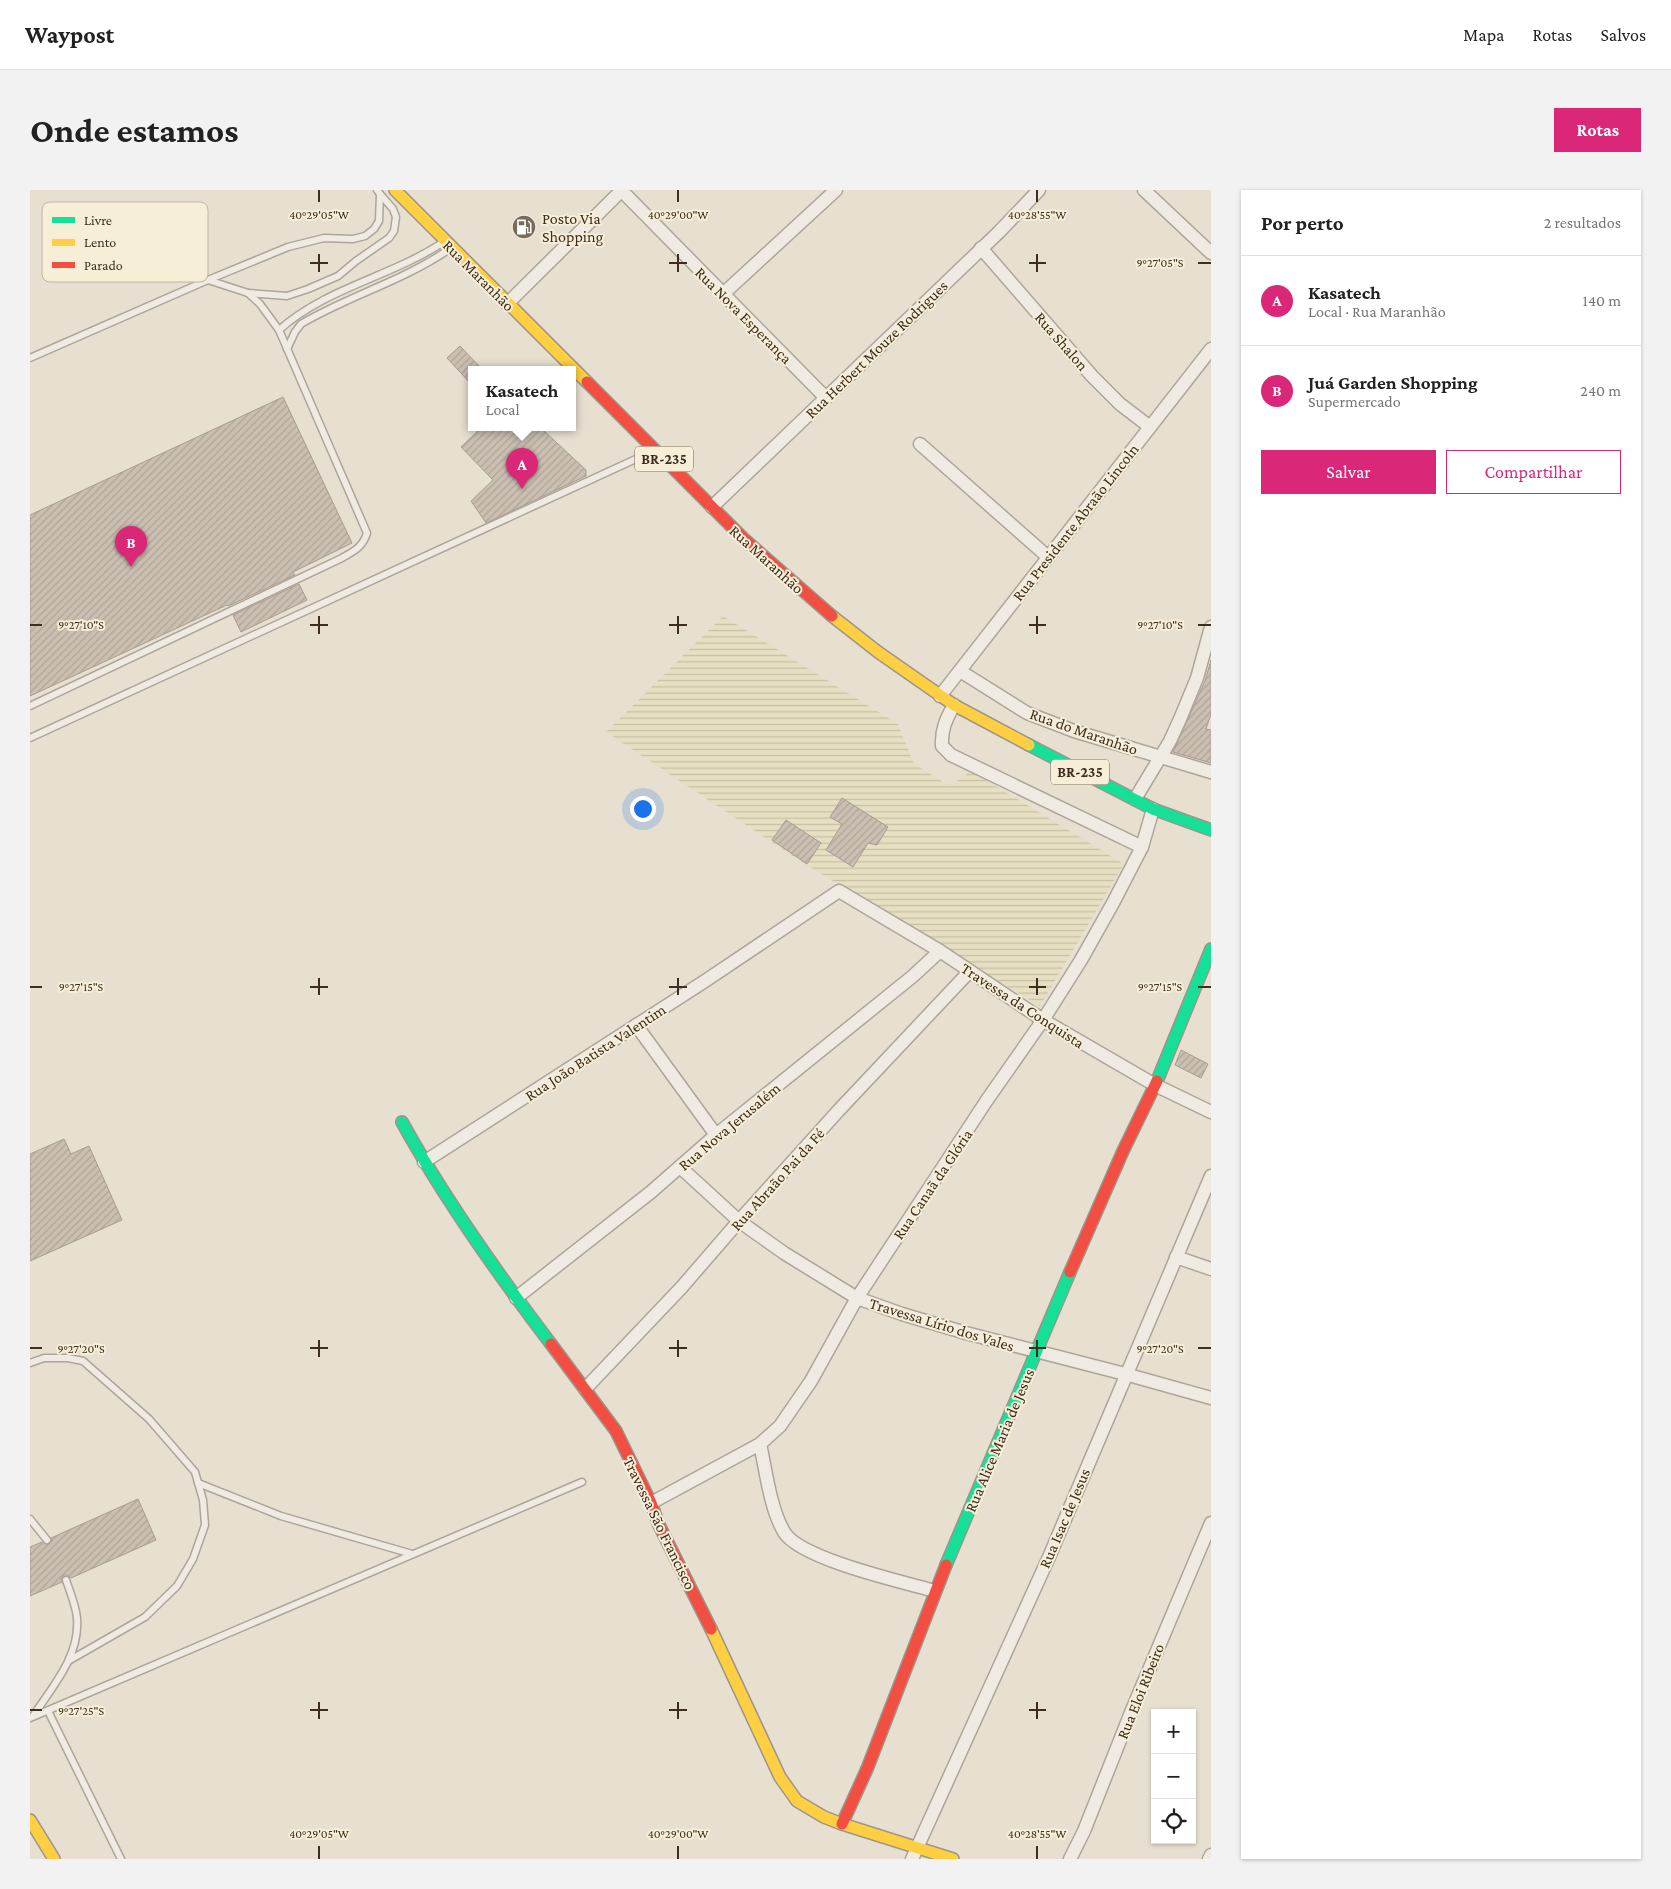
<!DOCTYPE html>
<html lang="pt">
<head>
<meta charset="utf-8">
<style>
  :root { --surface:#fff; --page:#f2f2f2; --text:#222; --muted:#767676; --line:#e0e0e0; --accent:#db2777 }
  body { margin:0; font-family:"Crimson Pro",serif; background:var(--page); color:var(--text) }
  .controls { position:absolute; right:15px; bottom:15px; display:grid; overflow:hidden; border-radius:0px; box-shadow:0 1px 4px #0004 }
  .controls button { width:45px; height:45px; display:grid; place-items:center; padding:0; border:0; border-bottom:1px solid var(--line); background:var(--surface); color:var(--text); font:25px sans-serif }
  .you { position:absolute; left:612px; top:618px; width:18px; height:18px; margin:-12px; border:4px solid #fff; border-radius:50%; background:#1a73e8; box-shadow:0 0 0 8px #1a73e833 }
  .badge { display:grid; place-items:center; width:32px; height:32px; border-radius:50%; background:var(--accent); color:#fff; font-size:16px; font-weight:700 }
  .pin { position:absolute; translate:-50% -41px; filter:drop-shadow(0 1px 2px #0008) }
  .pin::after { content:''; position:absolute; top:26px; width:18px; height:15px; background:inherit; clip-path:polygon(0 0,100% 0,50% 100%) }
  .popup { position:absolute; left:438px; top:176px; width:108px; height:65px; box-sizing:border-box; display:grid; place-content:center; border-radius:0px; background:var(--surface); filter:drop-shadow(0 1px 4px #0005); font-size:16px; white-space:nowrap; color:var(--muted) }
  .popup b { font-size:19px; color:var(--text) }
  .popup::after { content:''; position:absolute; left:50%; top:100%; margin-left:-10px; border:10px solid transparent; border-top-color:var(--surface) }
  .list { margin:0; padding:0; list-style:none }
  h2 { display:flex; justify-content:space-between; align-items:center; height:65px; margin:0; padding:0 20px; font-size:21px }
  h2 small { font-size:16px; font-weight:400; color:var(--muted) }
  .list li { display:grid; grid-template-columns:32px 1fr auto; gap:15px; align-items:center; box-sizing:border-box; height:90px; padding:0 20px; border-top:1px solid var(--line) }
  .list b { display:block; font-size:19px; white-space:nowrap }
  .list p { margin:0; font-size:16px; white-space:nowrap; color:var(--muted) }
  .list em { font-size:16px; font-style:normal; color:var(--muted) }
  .actions { display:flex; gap:10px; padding:15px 20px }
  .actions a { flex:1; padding:11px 0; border:1px solid var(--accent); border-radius:0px; text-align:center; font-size:18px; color:var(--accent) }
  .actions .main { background:var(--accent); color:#fff }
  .icon { flex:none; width:28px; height:28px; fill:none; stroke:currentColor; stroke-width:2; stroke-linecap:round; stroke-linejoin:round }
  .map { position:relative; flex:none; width:1181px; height:1669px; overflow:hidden; border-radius:0px }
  header { display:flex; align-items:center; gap:30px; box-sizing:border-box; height:70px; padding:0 25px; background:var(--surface); border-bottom:1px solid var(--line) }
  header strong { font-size:24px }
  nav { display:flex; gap:28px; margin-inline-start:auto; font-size:18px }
  .intro { display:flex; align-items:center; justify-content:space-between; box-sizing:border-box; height:120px; padding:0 30px }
  h1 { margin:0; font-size:35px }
  .button { padding:12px 22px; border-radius:0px; background:var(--accent); color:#fff; font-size:18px; font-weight:700 }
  main { display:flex; gap:30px; padding:0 30px }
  aside { flex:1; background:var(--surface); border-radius:0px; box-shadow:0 1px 4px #0004 }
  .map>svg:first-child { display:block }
  .farmland { fill:url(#farmland-rules) }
  .building { fill:url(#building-hatch); stroke:#a89c90 }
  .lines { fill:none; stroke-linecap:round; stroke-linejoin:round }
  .lane-casing { stroke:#ada599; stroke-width:9 }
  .street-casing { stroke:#ada599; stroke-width:15 }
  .fast-casing { stroke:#9c958a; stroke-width:14 }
  .slow-casing { stroke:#9c958a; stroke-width:14 }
  .jam-casing { stroke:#9c958a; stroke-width:14 }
  .lane { stroke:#efebe3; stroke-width:6 }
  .street { stroke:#efebe3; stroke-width:12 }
  .fast { stroke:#16e098; stroke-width:11 }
  .slow { stroke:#ffcf43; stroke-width:11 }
  .jam { stroke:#f24e42; stroke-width:11 }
  .ticks { fill:none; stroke:#3d2e20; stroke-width:2 }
  .labels { text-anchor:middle; stroke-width:4; stroke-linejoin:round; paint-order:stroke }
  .shield { fill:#f7eed8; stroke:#756857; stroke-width:1 }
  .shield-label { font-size:15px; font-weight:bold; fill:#3d2e20 }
  .poi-label { font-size:16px; fill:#3d2e20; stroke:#f7eed8; text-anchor:start }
  .street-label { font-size:16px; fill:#3d2e20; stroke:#f7eed8 }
  .key { fill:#f7eed8; stroke:#bfb4a1; stroke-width:1 }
  .key-label { font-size:14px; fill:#3d2e20 }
  .ticks-label { font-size:12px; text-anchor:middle; fill:#3d2e20; stroke:#f7eed8; stroke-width:4; stroke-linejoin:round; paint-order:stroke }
</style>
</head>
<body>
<header>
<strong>Waypost</strong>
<nav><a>Mapa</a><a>Rotas</a><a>Salvos</a></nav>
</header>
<div class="intro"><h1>Onde estamos</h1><a class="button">Rotas</a></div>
<main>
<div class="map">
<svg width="1181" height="1669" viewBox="0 0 1181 1669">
  <defs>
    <pattern id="farmland-rules" width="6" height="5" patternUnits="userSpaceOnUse" patternTransform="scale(1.25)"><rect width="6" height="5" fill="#e6dfc2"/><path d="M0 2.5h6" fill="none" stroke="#c6c0a6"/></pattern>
    <pattern id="building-hatch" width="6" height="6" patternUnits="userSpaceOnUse" patternTransform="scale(1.25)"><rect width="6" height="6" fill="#cbbfb2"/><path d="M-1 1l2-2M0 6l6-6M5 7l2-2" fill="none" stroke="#afa499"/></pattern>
  </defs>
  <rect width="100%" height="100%" fill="#e7e0d1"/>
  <polygon class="farmland" points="693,426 868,534 884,574 920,596 941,581 1094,674 1010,816 773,673 576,542"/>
  <g class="building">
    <polygon points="430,156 453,180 442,180 442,195 417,168"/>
    <polygon points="253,207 322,353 263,382 265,385 198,416 197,415 0,506 0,325"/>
    <polygon points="451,238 511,238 556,280 556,286 456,333 441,311 463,290 431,257"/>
    <polygon points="269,394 277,410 211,442 203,425"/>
    <polygon points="1181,470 1181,524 1176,539 1181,540 1181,573 1143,562 1175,491"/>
    <polygon points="812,608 858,637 847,655 838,653 823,677 796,660 812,634 800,627"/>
    <polygon points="756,630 791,653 777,674 742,650"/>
    <polygon points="1151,860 1178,874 1171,888 1145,875"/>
    <polygon points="34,949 41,964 59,956 92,1030 0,1071 0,964"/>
    <polygon points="108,1309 126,1350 41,1388 37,1385 34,1385 31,1389 32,1392 0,1406 0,1357 12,1352 18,1355 21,1352 21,1348"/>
  </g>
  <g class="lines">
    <g class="lane-casing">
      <g id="lane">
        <polyline points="218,103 257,106 278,99 308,86 326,71 359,48 364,41 366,27 363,19 350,4"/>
        <path d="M 249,140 C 296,98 360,87 412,53"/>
        <path d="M 257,159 L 265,142 L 271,134 C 318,106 373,91 418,60"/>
        <polyline points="0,168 178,90 258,57 294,48 323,49 335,46 344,39 349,31 350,4 347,0"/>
        <path d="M 0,516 L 312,368 C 324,361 333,357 337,343 L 249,140 L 230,114 L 218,103 L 178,90"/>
        <polyline points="0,548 621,262"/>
        <polyline points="0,1173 14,1168 38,1168 53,1171 119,1229 165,1282 173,1310 175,1335 163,1369 147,1396 115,1427 40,1470"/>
        <polyline points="168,1293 251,1326 382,1364"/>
        <polyline points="0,1329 17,1350"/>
        <polyline points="18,1521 91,1669"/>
        <path d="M 3,1526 C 23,1496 50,1466 47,1428 C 46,1416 40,1402 36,1390"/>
        <polyline points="0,1528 552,1292"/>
      </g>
    </g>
    <g class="street-casing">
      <g id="street">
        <polyline points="591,0 795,207"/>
        <polyline points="1114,0 1181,63"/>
        <polyline points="951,58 1062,186 1090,214 1120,237"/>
        <polyline points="693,104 806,0"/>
        <polyline points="477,114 592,0"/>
        <polyline points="890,254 1018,367"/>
        <polyline points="682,317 969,42 1009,0"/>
        <polyline points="930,481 997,523 1044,541 1181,582"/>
        <polyline points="910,506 1181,159"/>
        <path d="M 924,515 C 916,529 911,540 912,556 L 921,565 L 1112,657"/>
        <polyline points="1105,609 1140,551 1150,529 1167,488 1181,437"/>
        <polyline points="606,835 686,945"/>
        <polyline points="394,972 675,791 809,701 910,761 1013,830 1125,895 1181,922"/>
        <polyline points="650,977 709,1031 754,1063 827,1108 872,1124 936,1143 1095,1184 1181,1208"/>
        <polyline points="1146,1067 1181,1079"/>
        <polyline points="486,1108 621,1002 686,945 883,786 910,761"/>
        <polyline points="555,1199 651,1098 709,1031 809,920 940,781"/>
        <path d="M 730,1254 C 736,1281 740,1318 754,1342 C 770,1369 873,1392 905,1401"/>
        <polyline points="621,1313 730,1254 750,1236 781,1191 827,1108 957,910 1013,830 1051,770 1083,713 1112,657 1123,619"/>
        <polyline points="882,1669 1019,1367 1181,986"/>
        <polyline points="1040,1669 1054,1641 1102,1520 1181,1333"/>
        <polyline points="1179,1669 1181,1665"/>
      </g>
    </g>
    <g class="fast-casing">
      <g id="fast">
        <polyline points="999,555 1123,619 1181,640"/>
        <polyline points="1127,891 1181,759"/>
        <path d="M 372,932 C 415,1010 467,1083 521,1154"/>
        <polyline points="916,1375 1040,1082"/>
      </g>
    </g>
    <g class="slow-casing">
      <g id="slow">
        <polyline points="365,0 557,192"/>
        <polyline points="802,426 848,462 924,515 999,555"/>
        <polyline points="681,1439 750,1587 767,1611 794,1627 812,1634 923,1669"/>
        <polyline points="0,1630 24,1669"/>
      </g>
    </g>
    <g class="jam-casing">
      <g id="jam">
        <polyline points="557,192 714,349 802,426"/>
        <polyline points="1040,1082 1093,961 1127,891"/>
        <polyline points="521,1154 586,1241 621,1313 629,1335 681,1439"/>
        <polyline points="812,1634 837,1579 916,1375"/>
      </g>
    </g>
    <use href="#lane" class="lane"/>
    <use href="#street" class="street"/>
    <use href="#fast" class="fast"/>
    <use href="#slow" class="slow"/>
    <use href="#jam" class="jam"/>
  </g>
  <path class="ticks" d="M 289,0 L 289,12M 648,0 L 648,12M 1007,0 L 1007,12M 289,64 L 289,82M 648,64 L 648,82M 1007,64 L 1007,82M 280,73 L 298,73M 639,73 L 657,73M 999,73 L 1016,73M 1168,73 L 1181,73M 289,426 L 289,444M 648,426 L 648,444M 1007,426 L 1007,444M 0,435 L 12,435M 280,435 L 298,435M 639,435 L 657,435M 999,435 L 1016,435M 1168,435 L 1181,435M 289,788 L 289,805M 648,788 L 648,805M 1007,788 L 1007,805M 0,797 L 12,797M 280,797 L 298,797M 639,797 L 657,797M 999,797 L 1016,797M 1168,797 L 1181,797M 289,1150 L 289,1167M 648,1150 L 648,1167M 1007,1150 L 1007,1167M 0,1158 L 12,1158M 280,1158 L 298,1158M 639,1158 L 657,1158M 999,1158 L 1016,1158M 1168,1158 L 1181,1158M 289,1512 L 289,1529M 648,1512 L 648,1529M 1007,1512 L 1007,1529M 0,1520 L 12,1520M 280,1520 L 298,1520M 639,1520 L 657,1520M 999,1520 L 1016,1520M 289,1656 L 289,1669M 648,1656 L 648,1669M 1007,1656 L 1007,1669"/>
  <defs>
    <g id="fuel-disc" transform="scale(1.25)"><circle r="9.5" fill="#786c5e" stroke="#f7eed8"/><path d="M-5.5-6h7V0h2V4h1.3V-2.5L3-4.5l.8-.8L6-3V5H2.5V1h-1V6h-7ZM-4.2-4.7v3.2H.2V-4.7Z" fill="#fff"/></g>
  </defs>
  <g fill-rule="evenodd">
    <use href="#fuel-disc" x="494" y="37"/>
  </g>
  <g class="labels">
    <g class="shield">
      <rect x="605" y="256.5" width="58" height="25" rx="4"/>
      <rect x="1021" y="569.5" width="58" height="25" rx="4"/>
    </g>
    <g class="shield-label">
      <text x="634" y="274">BR-235</text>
      <text x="1050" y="587">BR-235</text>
    </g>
    <g class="poi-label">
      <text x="512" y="34">Posto Via<tspan x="512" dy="18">Shopping</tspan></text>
    </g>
    <g class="street-label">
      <text transform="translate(449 85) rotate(45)" y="6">Rua Maranhão</text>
      <text transform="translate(714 125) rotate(45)" y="6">Rua Nova Esperança</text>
      <text transform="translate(1032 151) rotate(49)" y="6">Rua Shalon</text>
      <text transform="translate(846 159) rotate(-44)" y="6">Rua Herbert Mouze Rodrigues</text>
      <text transform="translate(1045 332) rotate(-52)" y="6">Rua Presidente Abraão Lincoln</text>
      <text transform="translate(737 369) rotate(42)" y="6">Rua Maranhão</text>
      <text transform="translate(1054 541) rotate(19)" y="6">Rua do Maranhão</text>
      <text transform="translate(993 815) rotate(33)" y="6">Travessa da Conquista</text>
      <text transform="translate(565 862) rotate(-33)" y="6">Rua João Batista Valentim</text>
      <text transform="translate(699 936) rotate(-40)" y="6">Rua Nova Jerusalém</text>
      <text transform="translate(747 989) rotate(-48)" y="6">Rua Abraão Pai da Fé</text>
      <text transform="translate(902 994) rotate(-56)" y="6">Rua Canaã da Glória</text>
      <text transform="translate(912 1134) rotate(17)" y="6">Travessa Lírio dos Vales</text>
      <text transform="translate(969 1250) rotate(-67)" y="6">Rua Alice Maria de Jesus</text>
      <text transform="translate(1034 1328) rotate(-67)" y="6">Rua Isac de Jesus</text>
      <text transform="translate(630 1333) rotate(64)" y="6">Travessa São Francisco</text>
      <text transform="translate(1110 1501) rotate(-68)" y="6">Rua Eloi Ribeiro</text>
    </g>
  </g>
  <rect x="12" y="12" width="166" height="80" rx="8" class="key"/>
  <rect x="22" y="27" width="23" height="6" fill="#16e098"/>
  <rect x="22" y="49" width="23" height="7" fill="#ffcf43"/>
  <rect x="22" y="72" width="23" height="6" fill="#f24e42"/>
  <g class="key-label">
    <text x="54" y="35">Livre</text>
    <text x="54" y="57">Lento</text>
    <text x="54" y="80">Parado</text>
  </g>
  <g class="ticks-label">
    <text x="289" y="29">40°29'05"W</text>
    <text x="648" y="29">40°29'00"W</text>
    <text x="1007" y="29">40°28'55"W</text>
    <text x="1130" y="77">9°27'05"S</text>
    <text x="51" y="439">9°27'10"S</text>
    <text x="1130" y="439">9°27'10"S</text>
    <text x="51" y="801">9°27'15"S</text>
    <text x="1130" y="801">9°27'15"S</text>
    <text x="51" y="1163">9°27'20"S</text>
    <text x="1130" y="1163">9°27'20"S</text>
    <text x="51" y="1525">9°27'25"S</text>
    <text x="289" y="1648">40°29'05"W</text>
    <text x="648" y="1648">40°29'00"W</text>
    <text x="1007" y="1648">40°28'55"W</text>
  </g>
</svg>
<div class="controls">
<button>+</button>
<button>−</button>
<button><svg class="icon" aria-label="locate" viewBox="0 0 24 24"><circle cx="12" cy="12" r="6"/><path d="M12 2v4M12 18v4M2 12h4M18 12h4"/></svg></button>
</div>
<div class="you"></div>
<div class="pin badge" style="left:492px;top:299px">A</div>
<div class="popup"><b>Kasatech</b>Local</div>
<div class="pin badge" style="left:101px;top:377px">B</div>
</div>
<aside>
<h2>Por perto<small>2 resultados</small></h2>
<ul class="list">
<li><span class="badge">A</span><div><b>Kasatech</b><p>Local · Rua Maranhão</p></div><em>140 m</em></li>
<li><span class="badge">B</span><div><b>Juá Garden Shopping</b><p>Supermercado</p></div><em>240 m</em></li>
</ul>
<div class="actions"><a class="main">Salvar</a><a>Compartilhar</a></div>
</aside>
</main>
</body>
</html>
